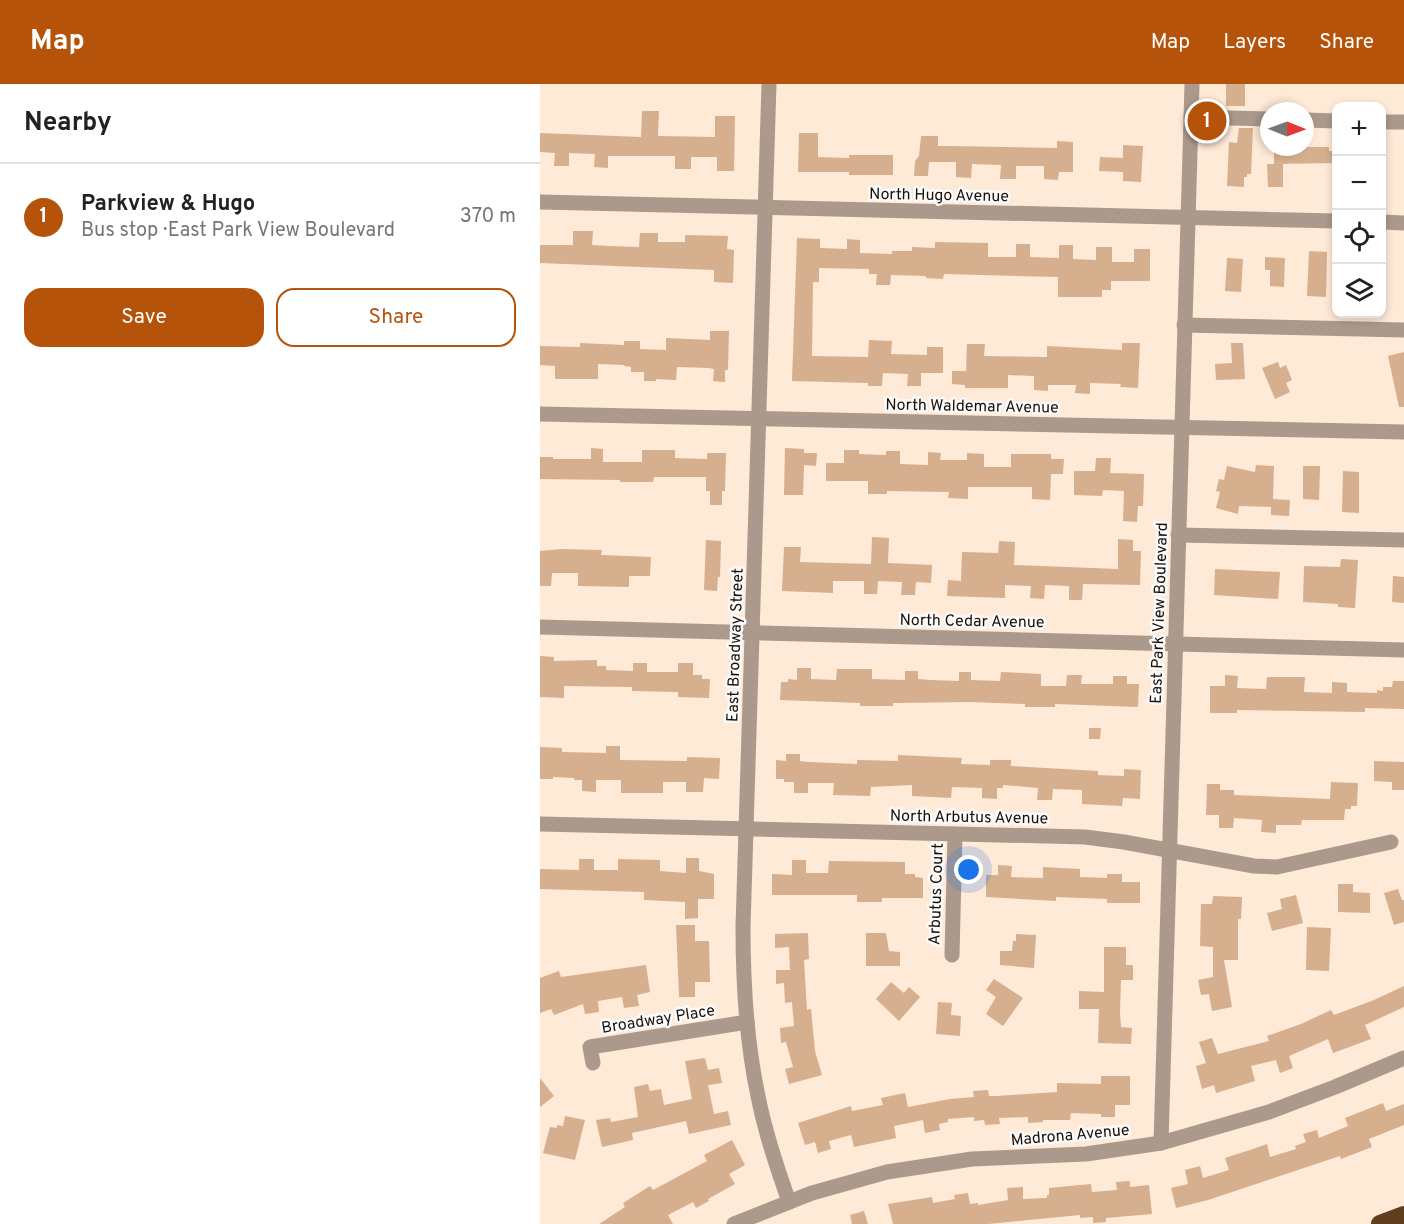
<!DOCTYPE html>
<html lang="en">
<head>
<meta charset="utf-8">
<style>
  :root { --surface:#fff; --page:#f2f2f2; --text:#222; --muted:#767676; --line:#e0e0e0; --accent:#b45309 }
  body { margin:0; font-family:Overpass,sans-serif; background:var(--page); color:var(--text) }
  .controls { position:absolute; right:18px; top:18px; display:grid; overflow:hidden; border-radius:12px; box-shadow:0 3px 9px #0003 }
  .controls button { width:54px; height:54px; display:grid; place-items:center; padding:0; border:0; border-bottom:2px solid var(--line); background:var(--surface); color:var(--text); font:30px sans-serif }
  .compass { position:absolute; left:720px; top:18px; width:54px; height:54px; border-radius:50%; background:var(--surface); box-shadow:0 3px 9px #0003; rotate:91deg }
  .you { position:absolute; left:429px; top:786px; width:21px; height:21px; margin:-15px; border:4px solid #fff; border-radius:50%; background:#1a73e8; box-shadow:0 0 0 9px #1a73e833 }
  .badge { display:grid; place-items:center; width:39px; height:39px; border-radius:50%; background:var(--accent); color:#fff; font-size:20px; font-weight:700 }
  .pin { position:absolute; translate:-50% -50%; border:3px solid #fff; box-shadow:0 2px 6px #0006 }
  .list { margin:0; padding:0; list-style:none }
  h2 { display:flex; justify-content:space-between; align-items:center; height:78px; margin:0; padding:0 24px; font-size:26px }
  h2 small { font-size:20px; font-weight:400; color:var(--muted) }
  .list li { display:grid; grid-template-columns:39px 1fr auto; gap:18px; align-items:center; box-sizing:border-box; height:108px; padding:0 24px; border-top:2px solid var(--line) }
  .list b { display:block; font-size:22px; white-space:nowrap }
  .list p { margin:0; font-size:20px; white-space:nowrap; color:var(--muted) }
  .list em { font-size:20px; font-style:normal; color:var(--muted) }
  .actions { display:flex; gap:12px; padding:18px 24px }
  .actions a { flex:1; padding:14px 0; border:2px solid var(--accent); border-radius:18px; text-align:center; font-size:21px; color:var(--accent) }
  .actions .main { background:var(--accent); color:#fff }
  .icon { flex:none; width:33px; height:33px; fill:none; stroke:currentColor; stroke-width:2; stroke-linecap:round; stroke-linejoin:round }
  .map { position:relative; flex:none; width:864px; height:1140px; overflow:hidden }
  header { display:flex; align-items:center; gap:36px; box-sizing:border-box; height:84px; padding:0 30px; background:var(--accent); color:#fff }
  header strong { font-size:28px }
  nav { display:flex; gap:33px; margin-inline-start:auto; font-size:21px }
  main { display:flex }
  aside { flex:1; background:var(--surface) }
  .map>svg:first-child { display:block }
  .building { fill:#d6af8e }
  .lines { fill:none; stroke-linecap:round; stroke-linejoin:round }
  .minor { stroke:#ab9a8c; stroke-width:15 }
  .highway { stroke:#5e3e1f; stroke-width:18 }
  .labels { text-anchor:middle; stroke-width:5; stroke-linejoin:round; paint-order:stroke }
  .street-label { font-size:16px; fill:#191008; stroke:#fbfbfb }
</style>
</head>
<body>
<header>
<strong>Map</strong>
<nav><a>Map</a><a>Layers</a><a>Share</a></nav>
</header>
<main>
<aside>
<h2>Nearby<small></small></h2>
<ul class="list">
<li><span class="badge">1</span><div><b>Parkview &amp; Hugo</b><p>Bus stop · East Park View Boulevard</p></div><em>370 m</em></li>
</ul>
<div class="actions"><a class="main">Save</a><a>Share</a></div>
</aside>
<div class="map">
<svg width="864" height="1140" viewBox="0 0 864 1140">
  <rect width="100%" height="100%" fill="#ffe9d7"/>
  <g class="building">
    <rect x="686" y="0" width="19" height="22"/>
    <polygon points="102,27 119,27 118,52 175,53 175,32 195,32 194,87 177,87 177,73 151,73 151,85 135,85 135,72 68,72 68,84 54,83 55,70 29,69 29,82 14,82 15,69 0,68 0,49 101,53"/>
    <polygon points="699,44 713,44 711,90 707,90 707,93 704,93 704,103 687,102 689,58 697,59"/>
    <polygon points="259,49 278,49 278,73 309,74 309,71 353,71 353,91 309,91 309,88 258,88"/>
    <polygon points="381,52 398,52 398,62 410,62 517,64 517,57 533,58 533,88 519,88 518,96 504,95 504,82 476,82 476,95 460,95 461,81 432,80 431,94 416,93 416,78 389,78 388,92 374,92 375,77 379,72"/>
    <polygon points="583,61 603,62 601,98 583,97 583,88 559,87 560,73 583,74"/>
    <polygon points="734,63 789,63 789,67 796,67 796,79 734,80"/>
    <polygon points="727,80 743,80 743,103 728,103"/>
    <polygon points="33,147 53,147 52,161 69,162 99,163 100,149 118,149 118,158 145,158 145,151 188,152 187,165 194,166 193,199 174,198 174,186 0,179 0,161 33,161"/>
    <polygon points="257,154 280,155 280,164 307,165 307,155 320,156 320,169 352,170 352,167 372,167 372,163 395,164 395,158 448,159 448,173 476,173 476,160 490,160 490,173 519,174 519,161 533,161 533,175 556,176 556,163 572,163 572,178 594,178 594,165 610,165 610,197 571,197 571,206 562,206 562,213 518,213 518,193 404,190 403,195 386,194 386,192 351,191 350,201 336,201 337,190 329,190 329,185 279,184 279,198 273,198 272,272 328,273 329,256 352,257 351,270 387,271 387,263 403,263 403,289 381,289 381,302 367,302 368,290 343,289 342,302 328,302 328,299 252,297"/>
    <polygon points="769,167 787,168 786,213 767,212"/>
    <polygon points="725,173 745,174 744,203 730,202 730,186 725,186"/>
    <polygon points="687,174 703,175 701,208 685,207"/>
    <polygon points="170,247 189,247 188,286 185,286 185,298 173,297 174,285 169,284 137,283 136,296 116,295 116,297 104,297 104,288 91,288 91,283 84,282 84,281 58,280 58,295 15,295 15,282 0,281 0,262 40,263 40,259 84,261 84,257 100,257 100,265 126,266 126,254 170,256"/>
    <polygon points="582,259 600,259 598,304 580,303 581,300 550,299 550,310 535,309 536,301 508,301 508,307 494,306 494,292 468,291 468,304 425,304 425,301 412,300 412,287 426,287 427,260 445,260 444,272 507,273 507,262 582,266"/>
    <polygon points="691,259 703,259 705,295 676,296 675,280 692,279"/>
    <polygon points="864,268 864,323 859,323 848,272"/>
    <polygon points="738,278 740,284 746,281 752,296 746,299 750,308 735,315 722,284"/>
    <polygon points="51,364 63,365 63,378 102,378 102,366 135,366 135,374 167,375 167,369 186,369 185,407 182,407 182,421 170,421 170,407 166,407 166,393 114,393 113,398 80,398 80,396 0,395 0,373 13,373 13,375 51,375"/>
    <polygon points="245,364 264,365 264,369 277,369 276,382 264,381 263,411 244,411"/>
    <polygon points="304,366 319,366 319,370 346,371 346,367 360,367 360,380 388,381 388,368 401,369 400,376 427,376 427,369 444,370 444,383 471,383 471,370 511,370 511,375 524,375 523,390 511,390 510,416 492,415 492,403 428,403 428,415 408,414 409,408 347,407 347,410 328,410 328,397 286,397 286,379 304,379"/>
    <polygon points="556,374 571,374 570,389 604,390 603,422 598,422 597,438 583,437 584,407 563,406 562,412 534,411 534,387 555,387"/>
    <polygon points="716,381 734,382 733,415 750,416 749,432 731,431 731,423 699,422 698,430 676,424 680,408 676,407 679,395 684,396 687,382 715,388"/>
    <polygon points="763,382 780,382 779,416 763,415"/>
    <polygon points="803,387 819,388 819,429 802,428"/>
    <polygon points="332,453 349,454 348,479 392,481 391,499 376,498 375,511 361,511 362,498 338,497 337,510 324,510 324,497 293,497 293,509 242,507 244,463 261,463 260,478 331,480"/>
    <polygon points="578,455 593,456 593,467 601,467 600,501 543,500 542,516 529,516 529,502 505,501 504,515 490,514 491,502 465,501 465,514 407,512 408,496 421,497 422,468 458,469 459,457 475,458 474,481 578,485"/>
    <polygon points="166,456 181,457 180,493 178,493 177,507 164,506"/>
    <polygon points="22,465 62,466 61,471 111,473 110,492 89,492 89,503 38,502 38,489 12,489 11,502 0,502 0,467"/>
    <polygon points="801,475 818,476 815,524 798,523 798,520 763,518 764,482 800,483"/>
    <polygon points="675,485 740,488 738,515 674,511"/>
    <polygon points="853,492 864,493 864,519 852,518"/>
    <polygon points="0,572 14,573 14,577 57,576 57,582 66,582 66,586 93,587 93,579 107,579 107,588 138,588 138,579 153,579 153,591 162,591 162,595 170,595 169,614 138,613 138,608 92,607 92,603 24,602 24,614 0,613"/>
    <polygon points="257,584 271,584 271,595 296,596 297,585 332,585 332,595 365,596 365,587 378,587 378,595 390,596 419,597 419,588 431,588 431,596 460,597 461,588 501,590 501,602 526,602 527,591 542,591 541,600 573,600 573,592 587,592 587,600 599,600 598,623 515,620 515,623 485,623 485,620 431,618 353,619 353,622 320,622 320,619 240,616 241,598 248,598 248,595 257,596"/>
    <polygon points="685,591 698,592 697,604 726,605 727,593 765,593 764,608 792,609 792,598 807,599 807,608 837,609 837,606 843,607 843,603 852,603 853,597 864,597 864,625 825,624 825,628 697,626 697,629 670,629 670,602 685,602"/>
    <polygon points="549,644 561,644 560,655 549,655"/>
    <polygon points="66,662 80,662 80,676 147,677 147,673 180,674 179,695 164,694 163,708 146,708 146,698 123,698 123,709 81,709 81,696 56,696 56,708 42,707 42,696 34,696 34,694 13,693 13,695 0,695 0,663 22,664 22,668 66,669"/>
    <polygon points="246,670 260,670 260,677 269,678 317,680 317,676 358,677 358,671 422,674 421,680 450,681 450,676 471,676 471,682 558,687 558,691 584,692 584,685 601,686 600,715 583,714 582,722 542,720 542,706 513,705 512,716 497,716 498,704 463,701 463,704 457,704 457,715 442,714 442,704 412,703 411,714 372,712 372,701 331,703 330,712 293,711 294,699 268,699 268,709 254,709 254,698 244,698 244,695 236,695 236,676 246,677"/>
    <polygon points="834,677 864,678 864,706 852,706 852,698 834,697"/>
    <polygon points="791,698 818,699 817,722 811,722 811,725 805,725 804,736 762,736 761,741 736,741 736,749 721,748 722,736 694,734 693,744 679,744 679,731 666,731 667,700 680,700 680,706 694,706 694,711 790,715"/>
    <polygon points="146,774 159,774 159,787 174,790 174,815 158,815 158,834 145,835 145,818 104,816 104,808 0,805 0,785 39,786 39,775 54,775 54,786 78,786 78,775 120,776 120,787 146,789"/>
    <polygon points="252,776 266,776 266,789 288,789 289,777 365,778 365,790 375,790 375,793 383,794 383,814 342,814 342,818 317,818 317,811 232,811 232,790 252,791"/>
    <polygon points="458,781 472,782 471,793 503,794 503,783 540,785 540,793 567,794 567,790 582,790 582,798 600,798 600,819 567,819 567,815 516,813 516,817 446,813 446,791 458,791"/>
    <polygon points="798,800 813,800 813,808 830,809 830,829 798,828"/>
    <polygon points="858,805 862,816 864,816 864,838 854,841 844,809"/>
    <polygon points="756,811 763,839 732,847 727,829 742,825 740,815"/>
    <polygon points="673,812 702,813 701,835 698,835 698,876 684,876 692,923 672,927 669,910 661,911 658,896 673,893 673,863 660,862 661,820 672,820"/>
    <polygon points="136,841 155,841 155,857 169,857 170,898 155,898 155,913 139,913"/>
    <polygon points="767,843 791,844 789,887 766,886"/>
    <polygon points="268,849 269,875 264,876 267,926 271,925 275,967 282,991 249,1000 245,985 253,983 246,958 241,959 240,944 254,942 252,918 245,919 244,899 236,900 236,886 250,886 249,863 235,864 235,850"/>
    <polygon points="326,849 346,849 349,867 360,868 360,882 326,882"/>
    <polygon points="476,850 496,851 494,884 460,881 460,867 472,867 473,857 476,857"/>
    <polygon points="564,863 586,863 586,881 593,881 593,896 581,896 580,929 581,943 592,944 591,960 558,959 559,925 539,925 539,907 564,908"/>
    <polygon points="106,881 110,908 97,911 99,922 84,924 82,913 58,917 59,928 45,930 43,920 14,931 11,925 0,929 0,894 19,887 21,893"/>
    <polygon points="454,895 483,914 463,942 446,930 456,913 446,906"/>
    <polygon points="351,898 364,909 369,903 380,913 359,937 336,915"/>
    <polygon points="864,902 864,923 825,941 831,955 793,969 788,955 749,972 753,984 740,989 736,976 711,982 715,997 676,1009 674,1001 662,1005 656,982 666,979 659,958 672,954 678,970 729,957 727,952 761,940 791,926 794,931 834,916"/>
    <polygon points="398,918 412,919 411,931 421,932 420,952 396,950"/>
    <polygon points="165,974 168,986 179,984 182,999 168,1001 174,1030 188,1027 191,1041 149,1050 146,1037 92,1049 93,1056 62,1063 56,1036 70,1034 71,1038 98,1033 94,1003 108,1000 110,1007 121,1005 124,1021 152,1015 145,977"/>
    <polygon points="561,992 590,992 590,1021 575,1021 575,1033 561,1033 561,1030 531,1029 530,1036 503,1036 503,1038 488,1039 488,1033 459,1034 460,1040 445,1041 444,1036 434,1037 434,1033 408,1035 408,1038 399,1040 400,1046 385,1049 383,1036 354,1042 356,1054 314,1063 311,1051 289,1057 291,1065 278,1069 275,1058 265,1061 258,1039 311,1022 312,1027 343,1021 341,1014 365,1009 368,1023 410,1015 434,1013 433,1007 448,1006 449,1012 457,1012 517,1008 517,999 561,1000"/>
    <polygon points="0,994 14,1012 0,1023"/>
    <polygon points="843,1019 846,1027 864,1020 864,1041 829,1055 832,1063 801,1075 800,1072 668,1116 636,1124 631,1104 648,1100 645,1086 660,1082 663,1094 689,1086 685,1074 713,1065 727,1060 730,1073 756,1065 755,1062 766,1058 763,1050 777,1046 779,1054 808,1042 805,1034"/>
    <polygon points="25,1032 45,1036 35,1076 3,1069 10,1043 17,1044 17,1041 23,1042"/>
    <polygon points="192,1056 205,1081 189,1090 195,1100 168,1115 169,1117 156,1124 153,1118 128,1131 133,1140 59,1140 85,1123 83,1119 110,1102 113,1106 167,1077 164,1071"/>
    <polygon points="590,1097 590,1103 609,1101 612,1130 566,1134 566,1138 553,1139 553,1133 540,1134 540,1131 448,1140 353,1140 348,1120 392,1113 393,1119 415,1115 414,1111 428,1109 430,1120 438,1119 438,1121 468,1116 467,1104 483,1103 483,1115 507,1114 507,1111 509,1111 509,1104 551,1100 552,1108 577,1106 576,1098"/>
    <polygon points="324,1127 328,1140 312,1140 310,1131"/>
  </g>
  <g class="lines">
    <g class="minor">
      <path d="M 229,0 L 203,843 C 203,900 206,956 218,1012 C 225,1048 237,1083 249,1118"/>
      <polyline points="651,33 729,35"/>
      <polyline points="765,36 796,37"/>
      <polyline points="842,38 864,38"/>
      <polyline points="0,118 796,137"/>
      <polyline points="842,138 864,139"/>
      <polyline points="644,241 864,246"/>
      <polyline points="0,330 864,348"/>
      <polyline points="638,451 864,456"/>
      <polyline points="0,543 864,566"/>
      <polyline points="0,740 545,753 584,758 714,782 737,783 851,758"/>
      <polyline points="412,871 415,750"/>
      <polyline points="53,979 50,963 207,938"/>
      <polyline points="621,1059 652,0"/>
      <polyline points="194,1140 272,1109 347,1088 432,1075 546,1070 621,1059 729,1028 795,1003 864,974"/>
    </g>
    <polyline class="highway" points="840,1140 864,1131"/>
  </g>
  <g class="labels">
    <g class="street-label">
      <text transform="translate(399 110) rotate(1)" y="6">North Hugo Avenue</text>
      <text transform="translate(432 321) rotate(1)" y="6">North Waldemar Avenue</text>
      <text transform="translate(618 529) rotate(-88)" y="6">East Park View Boulevard</text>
      <text transform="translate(432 536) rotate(1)" y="6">North Cedar Avenue</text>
      <text transform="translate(194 561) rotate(-88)" y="6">East Broadway Street</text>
      <text transform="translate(429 732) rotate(1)" y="6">North Arbutus Avenue</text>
      <text transform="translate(395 810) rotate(-88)" y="6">Arbutus Court</text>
      <text transform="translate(118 934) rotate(-9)" y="6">Broadway Place</text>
      <text transform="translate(530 1050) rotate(-5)" y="6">Madrona Avenue</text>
    </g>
  </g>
</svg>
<div class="controls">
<button>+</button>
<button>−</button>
<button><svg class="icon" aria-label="locate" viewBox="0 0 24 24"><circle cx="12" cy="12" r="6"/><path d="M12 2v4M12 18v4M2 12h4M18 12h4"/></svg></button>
<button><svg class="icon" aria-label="layers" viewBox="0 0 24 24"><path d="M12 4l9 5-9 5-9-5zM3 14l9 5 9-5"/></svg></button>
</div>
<svg class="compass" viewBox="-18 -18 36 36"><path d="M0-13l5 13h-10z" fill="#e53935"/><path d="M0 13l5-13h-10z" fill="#767676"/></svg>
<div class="you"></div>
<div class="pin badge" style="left:667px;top:37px">1</div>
</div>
</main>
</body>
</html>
